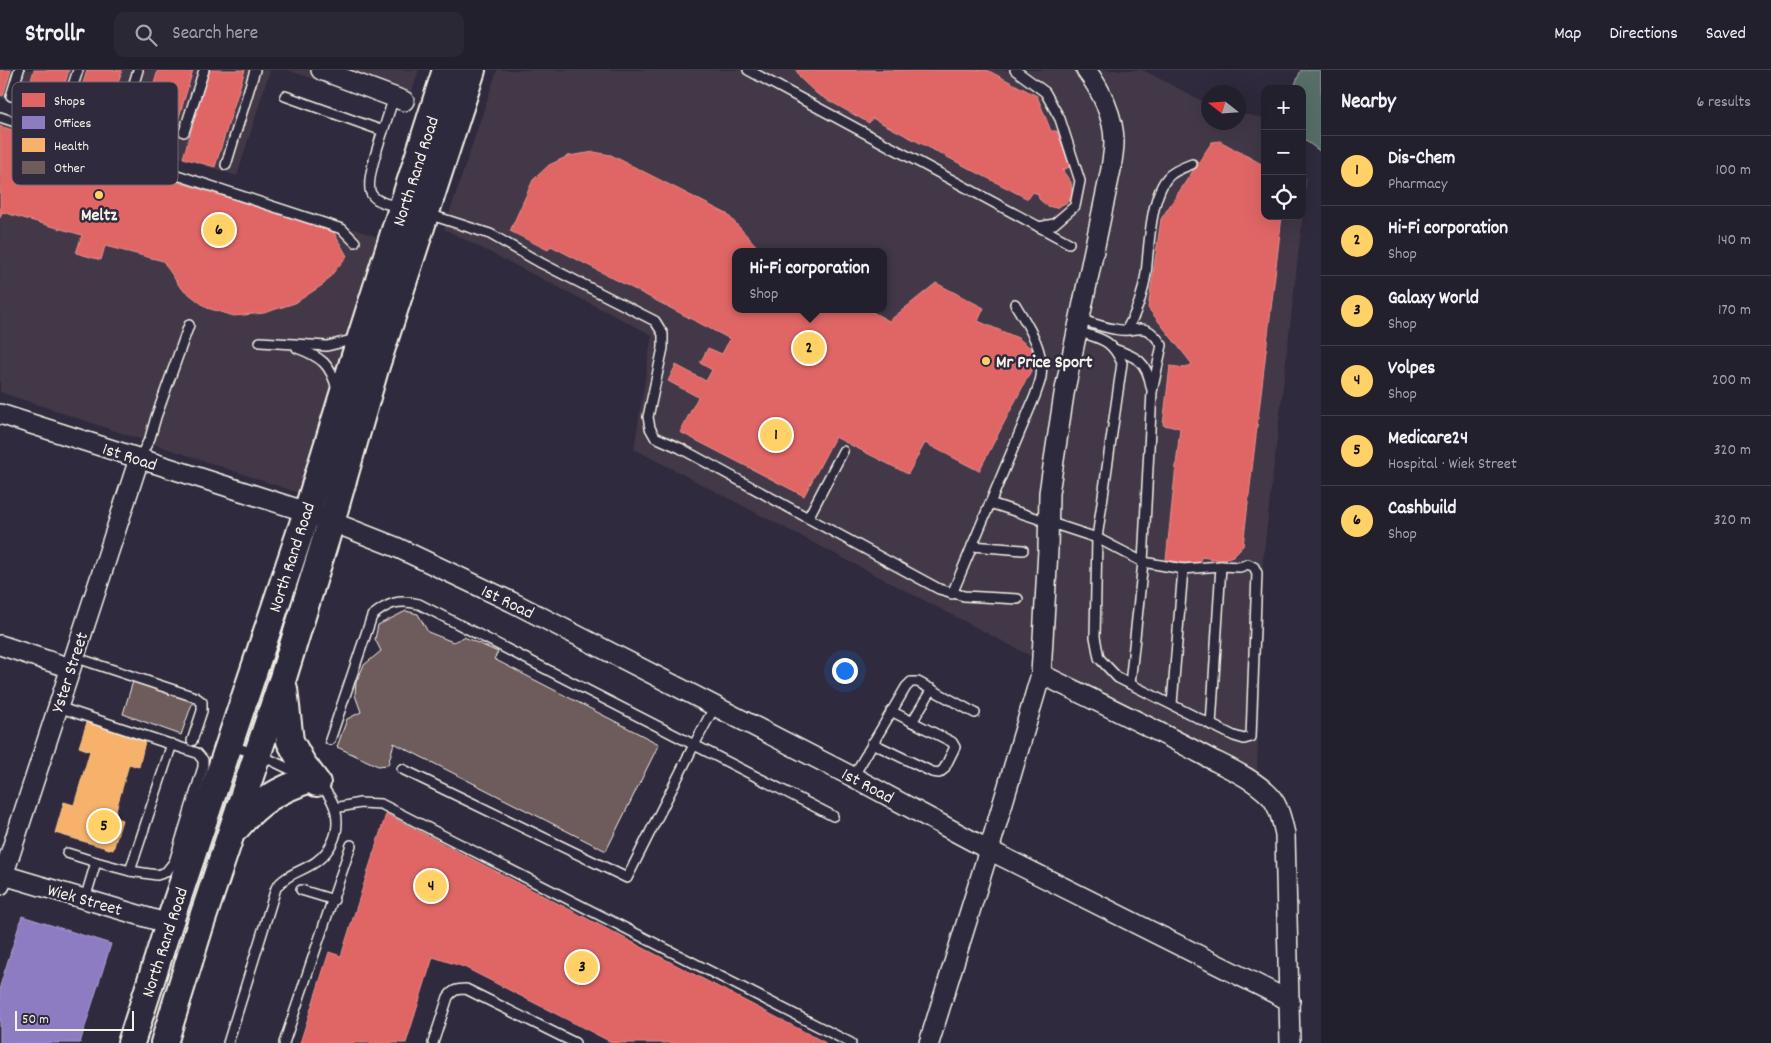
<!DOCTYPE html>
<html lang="en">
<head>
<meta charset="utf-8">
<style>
  :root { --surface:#23202e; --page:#2b2836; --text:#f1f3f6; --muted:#a3a3aa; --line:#403e4a; --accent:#ffd166 }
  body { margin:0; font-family:Dekko,sans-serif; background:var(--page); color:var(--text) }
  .controls { position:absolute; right:15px; top:15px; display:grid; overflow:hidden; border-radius:10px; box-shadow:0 5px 20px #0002 }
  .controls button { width:45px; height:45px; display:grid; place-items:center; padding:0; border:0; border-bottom:1px solid var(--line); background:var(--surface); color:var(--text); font:25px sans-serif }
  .compass { position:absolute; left:1201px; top:15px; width:45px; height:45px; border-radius:50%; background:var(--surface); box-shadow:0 5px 20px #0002; rotate:287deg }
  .scale { position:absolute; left:15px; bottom:12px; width:119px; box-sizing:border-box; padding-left:5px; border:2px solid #f4f1e8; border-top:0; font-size:14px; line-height:18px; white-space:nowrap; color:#f4f1e8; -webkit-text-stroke:4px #2f2a3d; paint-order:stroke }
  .you { position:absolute; left:844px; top:600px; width:18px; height:18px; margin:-12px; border:4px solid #fff; border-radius:50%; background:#1a73e8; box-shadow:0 0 0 8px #1a73e833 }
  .badge { display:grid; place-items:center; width:32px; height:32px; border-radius:50%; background:var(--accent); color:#111; font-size:16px; font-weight:700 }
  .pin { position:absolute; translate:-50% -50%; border:2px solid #fff; box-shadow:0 1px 5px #0006 }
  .popup { position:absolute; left:732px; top:178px; width:155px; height:65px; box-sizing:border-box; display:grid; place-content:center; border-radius:10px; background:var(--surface); filter:drop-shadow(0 1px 4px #0005); font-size:16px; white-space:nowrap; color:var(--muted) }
  .popup b { font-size:19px; color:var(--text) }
  .popup::after { content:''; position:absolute; left:50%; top:100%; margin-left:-10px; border:10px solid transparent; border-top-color:var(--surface) }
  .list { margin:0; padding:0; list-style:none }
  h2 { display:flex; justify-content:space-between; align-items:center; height:65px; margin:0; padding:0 20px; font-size:21px }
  h2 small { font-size:16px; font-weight:400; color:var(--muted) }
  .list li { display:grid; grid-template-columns:32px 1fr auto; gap:15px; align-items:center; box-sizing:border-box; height:70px; padding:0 20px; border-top:1px solid var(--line) }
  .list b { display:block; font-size:19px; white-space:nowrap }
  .list p { margin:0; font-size:16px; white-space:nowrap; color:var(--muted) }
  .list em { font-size:16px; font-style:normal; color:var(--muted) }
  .icon { flex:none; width:28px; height:28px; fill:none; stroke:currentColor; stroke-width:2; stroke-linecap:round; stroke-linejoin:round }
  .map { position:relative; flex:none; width:1321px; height:973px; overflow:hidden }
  header { display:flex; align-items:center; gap:30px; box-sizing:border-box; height:70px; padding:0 25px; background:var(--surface); border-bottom:1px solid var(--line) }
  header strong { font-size:24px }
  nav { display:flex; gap:28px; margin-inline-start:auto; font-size:18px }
  .search { width:350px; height:45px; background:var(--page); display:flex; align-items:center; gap:12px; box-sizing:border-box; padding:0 18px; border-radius:10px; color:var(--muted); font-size:19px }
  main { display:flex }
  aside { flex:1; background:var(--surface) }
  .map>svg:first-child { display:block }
  .built { fill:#423946; fill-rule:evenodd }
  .green { fill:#576d68; stroke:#a6afa8 }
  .shops { fill:#e06666; stroke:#e6908d }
  .offices { fill:#8e7cc3; stroke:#ad9fce }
  .health { fill:#f6b26b; stroke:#f5c590 }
  .building { fill:#6e5c5b; stroke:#f4f1e8 }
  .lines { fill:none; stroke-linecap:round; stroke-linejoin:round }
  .service-casing { stroke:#f4f1e8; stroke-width:12 }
  .minor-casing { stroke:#f4f1e8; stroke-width:22 }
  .secondary-casing { stroke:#f4f1e8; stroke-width:30 }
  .service { stroke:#2f2a3d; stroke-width:9 }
  .minor { stroke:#2f2a3d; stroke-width:19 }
  .secondary { stroke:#2f2a3d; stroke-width:26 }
  .poi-dot { fill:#ffd166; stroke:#2f2a3d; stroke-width:2 }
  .labels { text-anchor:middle; stroke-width:5; stroke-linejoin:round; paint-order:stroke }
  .street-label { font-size:18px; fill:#f4f1e8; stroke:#2f2a3d }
  .poi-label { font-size:18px; font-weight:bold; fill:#f4f1e8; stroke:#2f2a3d }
  .key { fill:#2f2a3d; stroke:#6a6670; stroke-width:1 }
  .key-label { font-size:14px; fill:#f4f1e8 }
</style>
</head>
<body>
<header>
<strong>Strollr</strong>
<div class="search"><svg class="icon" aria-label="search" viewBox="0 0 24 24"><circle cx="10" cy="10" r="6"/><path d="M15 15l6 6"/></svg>Search here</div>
<nav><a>Map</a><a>Directions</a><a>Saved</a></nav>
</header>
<main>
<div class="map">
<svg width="1321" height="973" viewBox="0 0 1321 973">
  <rect width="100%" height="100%" fill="#2f2a3d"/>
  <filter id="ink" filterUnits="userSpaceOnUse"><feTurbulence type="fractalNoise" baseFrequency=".02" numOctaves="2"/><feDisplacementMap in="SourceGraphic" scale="10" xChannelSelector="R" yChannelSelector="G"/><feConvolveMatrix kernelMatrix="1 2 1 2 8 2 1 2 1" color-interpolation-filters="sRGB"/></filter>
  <g filter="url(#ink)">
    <g class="built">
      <polygon points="0,0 270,0 237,106 0,28"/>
      <polygon points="287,0 419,0 406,39"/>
      <path d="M 497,0 L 1143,0 L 1208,34 L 1208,52 L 1238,52 L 1239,43 L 1265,48 L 1265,146 L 1302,146 L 1302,102 L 1307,109 L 1263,490 L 1257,704 L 634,379 L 652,265 L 444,159 ZM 735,182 L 883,182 L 883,239 L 735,239 Z"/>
      <polygon points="0,41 384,169 299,423 0,322"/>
    </g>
    <polygon class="green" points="1301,0 1321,0 1321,82 1302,68 1302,19 1293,19"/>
    <g class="shops">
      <polygon points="0,0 11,0 3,26 0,25"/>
      <polygon points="34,0 69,0 56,44 24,34"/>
      <polygon points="87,0 122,0 104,60 72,50"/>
      <polygon points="158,0 193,0 168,84 136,74"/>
      <polygon points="209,0 245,0 215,97 183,88"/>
      <polygon points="796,0 987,0 1037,26 1051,61 1057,61 1070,97 1062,100 1071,112 1072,122 1069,131 1056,138 1047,136 1039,129 1038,124 1033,122 1028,129 872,48 869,53 817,24 801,9"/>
      <polygon points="0,56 333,161 347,186 324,214 295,233 264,243 234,246 207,238 180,217 163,191 105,176 101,190 76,183 82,165 2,142 0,148"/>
      <polygon points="1220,71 1265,96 1265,146 1282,146 1243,476 1233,486 1221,490 1201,487 1200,495 1166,490 1180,358 1163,355 1170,296 1186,298 1192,294 1148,238 1161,149 1212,72"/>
      <polygon points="594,82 611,85 727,144 762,182 735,182 735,239 867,239 889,251 936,213 984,238 978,251 1018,268 1032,279 1034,295 979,401 925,373 908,404 835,367 804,426 680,362 698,327 668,311 676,295 706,311 712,300 700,293 708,278 722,284 730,269 551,176 548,180 510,161 533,110 549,95 568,86"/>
      <polygon points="386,744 826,973 613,973 464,897 433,887 406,973 300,973 329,882 341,886"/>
    </g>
    <polygon class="offices" points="22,846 111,874 80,973 0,973 0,916"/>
    <polygon class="health" points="88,649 146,667 139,697 129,694 114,747 122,750 113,780 55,763 64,732 74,735 90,681 79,677"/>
    <g class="building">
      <polygon points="406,541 418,544 428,562 453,572 464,567 498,582 494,589 659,674 606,781 394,673 388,695 378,696 337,677 347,649 361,642 355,625 356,612 364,595 381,581 375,569 378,555"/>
      <polygon points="133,611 193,631 181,665 123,644"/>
    </g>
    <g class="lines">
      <g class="service-casing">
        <g id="service">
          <polyline points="748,0 1069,173"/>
          <polyline points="1015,0 1045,22 1060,49 1080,111 1075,136 1054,154 1039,157"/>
          <polyline points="11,26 19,0"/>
          <path d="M 285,26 L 383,61 C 379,73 364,115 372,125 C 378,133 391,135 401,137"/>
          <polyline points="64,43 78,0"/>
          <polyline points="0,47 342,159 355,172"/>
          <polyline points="121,56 138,0"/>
          <polyline points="383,61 394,27"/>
          <polyline points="184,62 204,0"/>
          <polyline points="226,95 255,0"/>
          <polyline points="428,144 490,164 541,193 655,251 663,264 663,278 648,347 650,358 655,367 680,378 808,448 843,381"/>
          <path d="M 1079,249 C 1091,253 1102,257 1114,259 C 1139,265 1142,247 1162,275 L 1152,322 L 1143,492 L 1130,614"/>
          <path d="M 1127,259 C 1137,242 1143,224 1146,204 C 1149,178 1150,127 1168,107 C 1173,101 1184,97 1192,94"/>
          <polyline points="260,272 327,276 356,269"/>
          <path d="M 297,278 C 321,287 331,294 337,320"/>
          <path d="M 1114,279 C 1137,287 1147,291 1151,317"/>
          <polyline points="139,389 150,368 156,347 189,255"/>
          <path d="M 990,433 L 1097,468 L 1122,293 C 1111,268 1100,269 1077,261"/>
          <polyline points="808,448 939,519 964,526 1018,529"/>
          <polygon points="1097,468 1143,492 1183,499 1221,496 1240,497 1248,494 1254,497 1257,503 1251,667 1244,669 1234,666 1118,608 1099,588 1095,567"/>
          <polyline points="972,476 1023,480"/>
          <path d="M 952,524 L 1035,326 C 1037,320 1040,313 1041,307 C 1045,280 1028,256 1015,234"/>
          <polyline points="74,587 195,627 202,632 202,641 192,671"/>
          <polyline points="1172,634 1183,499"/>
          <polyline points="58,637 197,683 203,690 203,697 174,792 166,802 157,805 130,801"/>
          <polyline points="912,652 932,619"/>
          <polyline points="1211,655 1221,496"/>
          <path d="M 330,670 L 372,546 C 388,533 398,529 419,534 L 833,746"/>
          <polyline points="872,673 932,702 939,703 944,699 955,677 952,672 891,641"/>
          <polyline points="231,676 258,684 300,704"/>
          <polyline points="402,699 627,808 694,675 715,636"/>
          <polyline points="853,707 906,617 911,612 918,612 975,643"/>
          <polyline points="335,738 360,733 381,734 851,973"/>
          <polyline points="67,783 96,792 85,829"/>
          <polyline points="96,792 130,801 172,674"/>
          <polyline points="301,820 334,830"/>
          <path d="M 228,973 L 276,818 C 285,804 304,801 317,791 C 344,769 343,736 318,713"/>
          <polyline points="284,973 351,775"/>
          <path d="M 433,973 L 448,927 C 453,920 457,919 466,919 L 575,973"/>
        </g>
      </g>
      <g class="minor-casing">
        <g id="minor">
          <polyline points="321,0 404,31"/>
          <polyline points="0,344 307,442 396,477 512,532 853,707 989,780 1290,931"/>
          <polyline points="0,575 70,598"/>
          <path d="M 1041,604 C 1096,631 1151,657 1205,686 C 1226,697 1253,708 1270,726 C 1279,736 1282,751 1285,764 L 1290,973"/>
          <polyline points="0,804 169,854"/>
          <polyline points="0,815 139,389"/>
          <path d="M 929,973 L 989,780 L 1041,604 L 1048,480 L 1049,423 L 1064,324 L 1111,99 C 1112,90 1114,81 1114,72 C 1114,47 1101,20 1086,0"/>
        </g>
      </g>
      <g class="secondary-casing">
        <g id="secondary">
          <polyline points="284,619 290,671 302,693 317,713"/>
          <path d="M 237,757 C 259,731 278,720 310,709"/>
          <polyline points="131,973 169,854 307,442 353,292 446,0"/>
          <polyline points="164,973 200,856 282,611 331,452 375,299 472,0"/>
        </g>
      </g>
      <use href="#service" class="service"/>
      <use href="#minor" class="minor"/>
      <use href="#secondary" class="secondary"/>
    </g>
  </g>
  <g class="poi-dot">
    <circle cx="99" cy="125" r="5"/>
    <circle cx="986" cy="291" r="5"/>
  </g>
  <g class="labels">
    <g class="street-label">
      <text transform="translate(415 101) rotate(-72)" y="6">North Rand Road</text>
      <text transform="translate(130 386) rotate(18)" y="6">1st Road</text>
      <text transform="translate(291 487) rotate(-72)" y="6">North Rand Road</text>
      <text transform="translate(508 531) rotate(26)" y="6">1st Road</text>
      <text transform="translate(69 602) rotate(-72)" y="6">Yster Street</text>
      <text transform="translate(868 715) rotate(28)" y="6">1st Road</text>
      <text transform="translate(85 829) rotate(16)" y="6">Wiek Street</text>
      <text transform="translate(164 872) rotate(-72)" y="6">North Rand Road</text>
    </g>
    <g class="poi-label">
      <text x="99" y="150">Meltz</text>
      <text x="996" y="297" text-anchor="start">Mr Price Sport</text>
    </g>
  </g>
  <rect x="12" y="12" width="166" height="103" rx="8" class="key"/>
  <rect x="22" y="23" width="23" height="14" fill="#e06666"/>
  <rect x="22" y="46" width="23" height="13" fill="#8e7cc3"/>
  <rect x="22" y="68" width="23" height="14" fill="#f6b26b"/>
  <rect x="22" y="91" width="23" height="13" fill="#6e5c5b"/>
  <g class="key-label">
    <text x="54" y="35">Shops</text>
    <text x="54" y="57">Offices</text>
    <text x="54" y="80">Health</text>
    <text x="54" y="102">Other</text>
  </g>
</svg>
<div class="controls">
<button>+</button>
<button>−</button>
<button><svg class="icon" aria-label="locate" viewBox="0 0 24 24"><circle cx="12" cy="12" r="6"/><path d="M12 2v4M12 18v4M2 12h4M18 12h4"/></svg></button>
</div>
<svg class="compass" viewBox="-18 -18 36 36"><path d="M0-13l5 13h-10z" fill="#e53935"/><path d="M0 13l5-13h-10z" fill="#a3a3aa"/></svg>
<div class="scale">50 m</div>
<div class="you"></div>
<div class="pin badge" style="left:776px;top:365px">1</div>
<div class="pin badge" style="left:809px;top:278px">2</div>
<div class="popup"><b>Hi-Fi corporation</b>Shop</div>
<div class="pin badge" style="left:582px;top:897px">3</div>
<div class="pin badge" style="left:431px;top:816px">4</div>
<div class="pin badge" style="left:104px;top:756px">5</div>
<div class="pin badge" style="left:219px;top:160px">6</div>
</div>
<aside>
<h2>Nearby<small>6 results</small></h2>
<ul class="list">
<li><span class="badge">1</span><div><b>Dis-Chem</b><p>Pharmacy</p></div><em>100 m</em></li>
<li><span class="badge">2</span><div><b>Hi-Fi corporation</b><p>Shop</p></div><em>140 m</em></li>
<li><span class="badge">3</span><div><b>Galaxy World</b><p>Shop</p></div><em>170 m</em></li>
<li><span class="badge">4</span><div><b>Volpes</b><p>Shop</p></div><em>200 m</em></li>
<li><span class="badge">5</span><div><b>Medicare24</b><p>Hospital · Wiek Street</p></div><em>320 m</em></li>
<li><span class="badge">6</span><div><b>Cashbuild</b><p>Shop</p></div><em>320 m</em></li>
</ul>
</aside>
</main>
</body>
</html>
